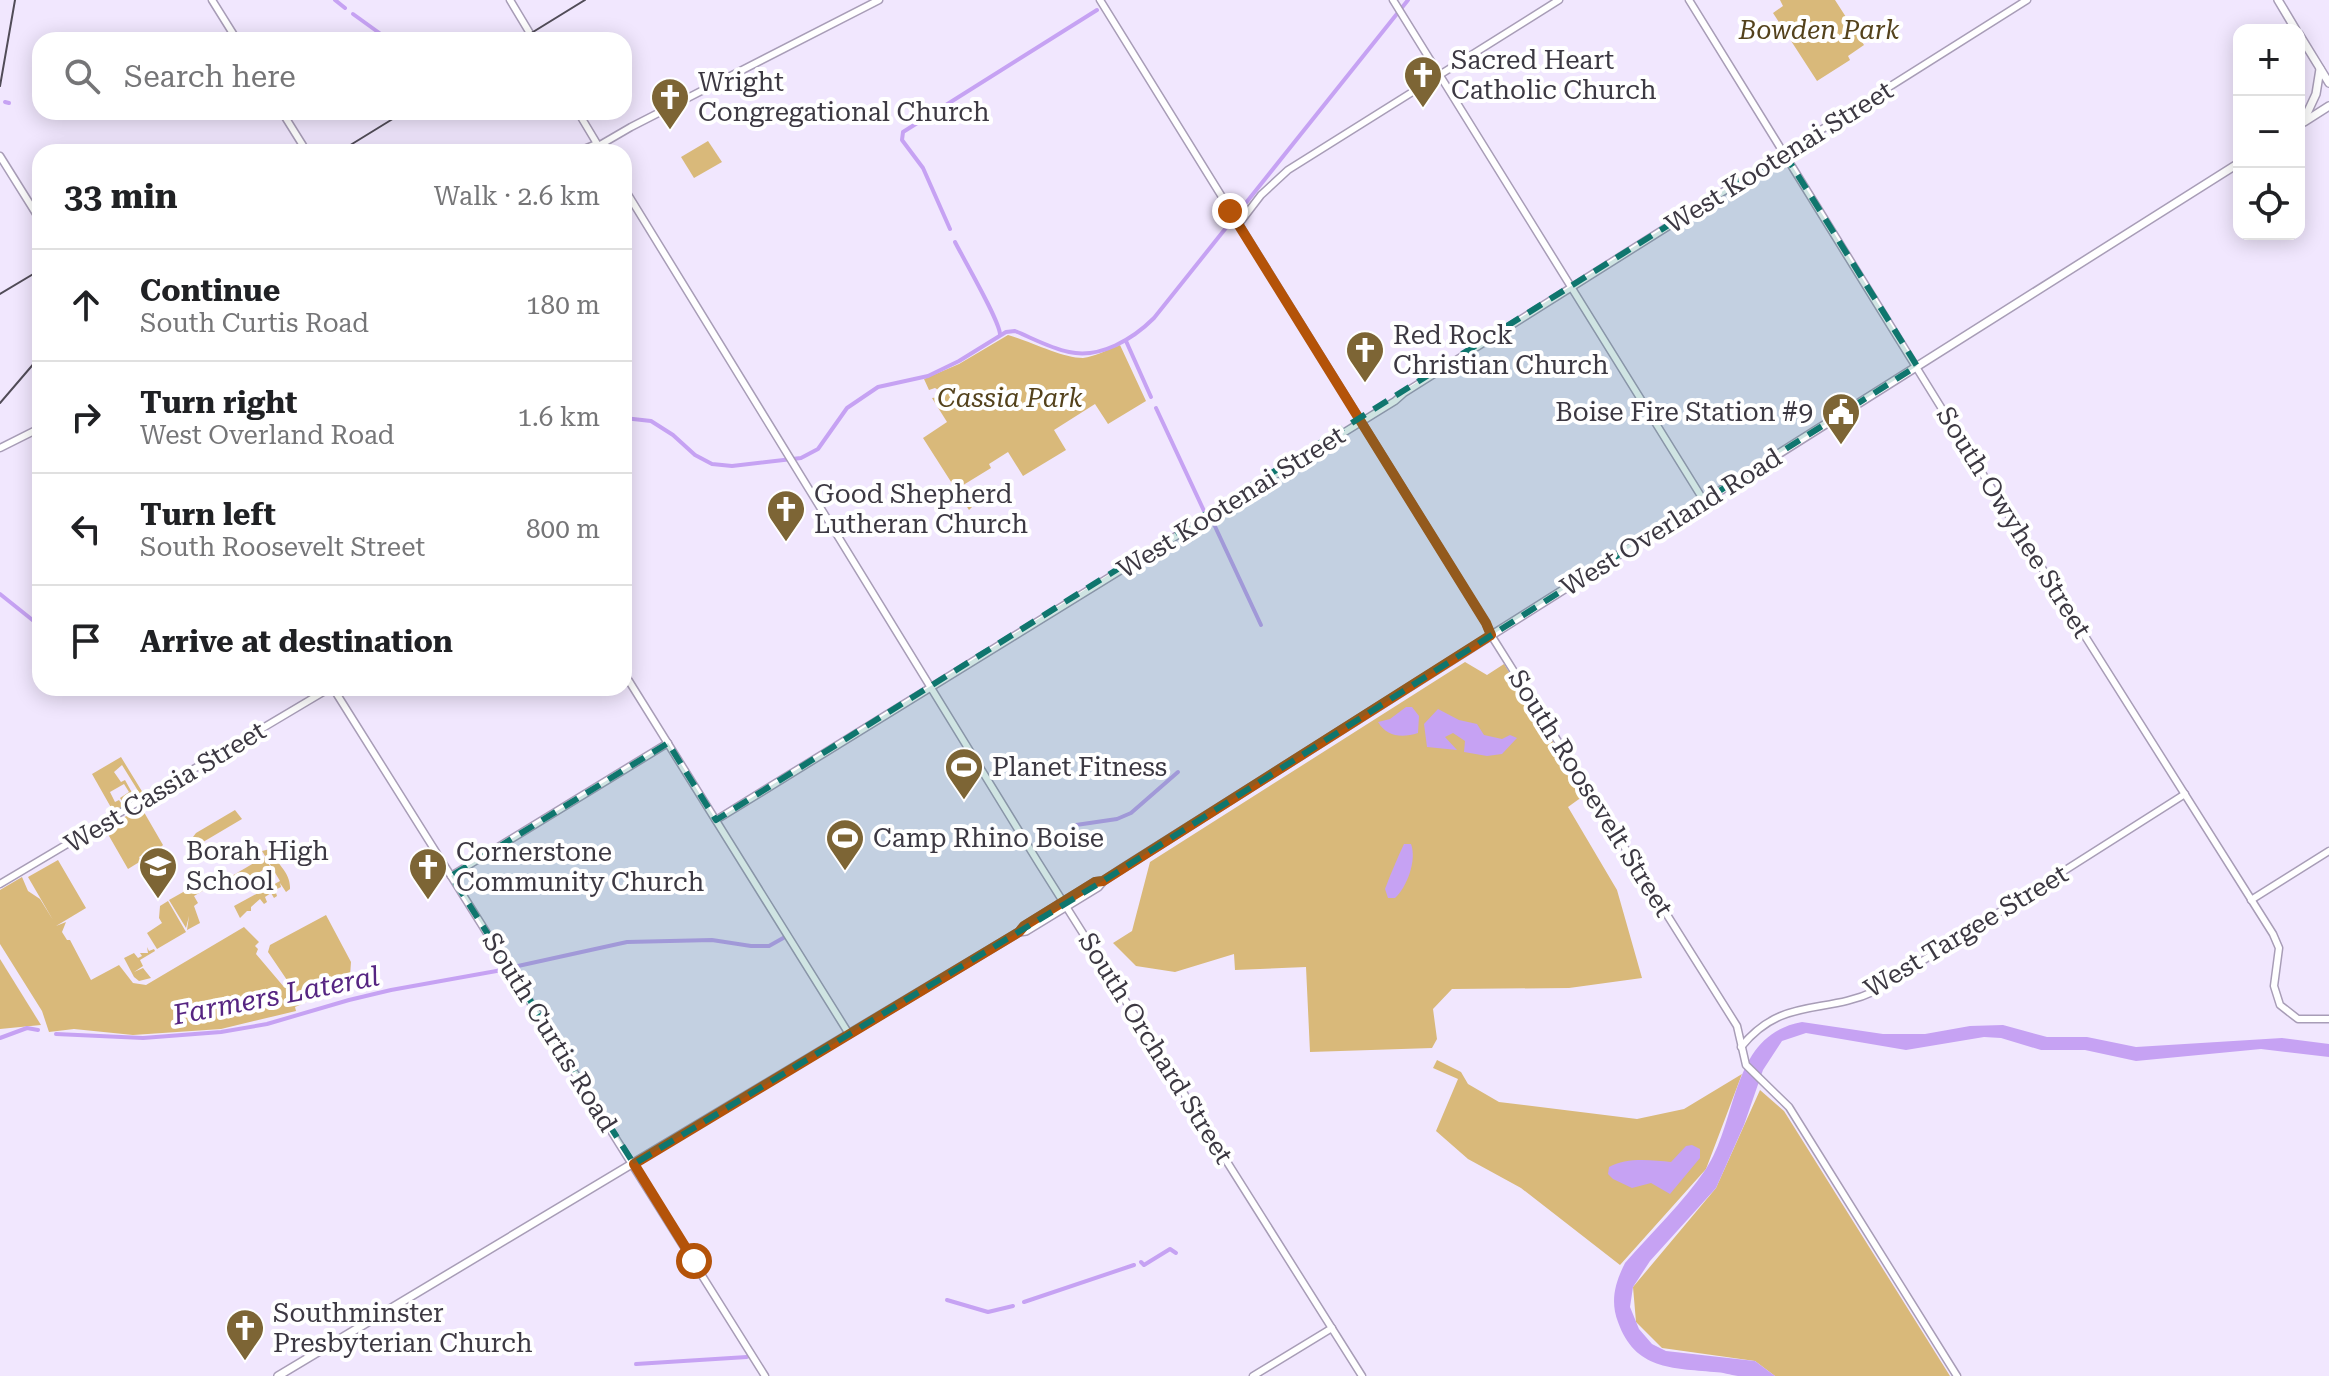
<!DOCTYPE html>
<html lang="en">
<head>
<meta charset="utf-8">
<style>
  :root { --surface:#fff; --page:#f2f2f2; --text:#202124; --muted:#757577; --line:#e0e0e0 }
  body { margin:0; font-family:"Roboto Serif",serif; background:var(--page); color:var(--text) }
  .controls { position:absolute; right:24px; top:24px; display:grid; overflow:hidden; border-radius:16px; box-shadow:0 4px 20px #0003 }
  .controls button { width:72px; height:72px; display:grid; place-items:center; padding:0; border:0; border-bottom:2px solid var(--line); background:var(--surface); color:var(--text); font:40px sans-serif }
  .stop { position:absolute; width:24px; height:24px; margin:-18px; border:6px solid #b45309; border-radius:50%; background:#fff }
  .stop.end { background:#b45309; border-color:#fff; box-shadow:0 2px 8px #0008 }
  .list { margin:0; padding:0; list-style:none }
  h2 { display:flex; justify-content:space-between; align-items:center; height:104px; margin:0; padding:0 32px; font-size:34px }
  h2 small { font-size:26px; font-weight:400; color:var(--muted) }
  .list li { display:grid; grid-template-columns:52px 1fr auto; gap:24px; align-items:center; box-sizing:border-box; height:112px; padding:0 32px; border-top:2px solid var(--line) }
  .list b { display:block; font-size:30px; white-space:nowrap }
  .list p { margin:0; font-size:26px; white-space:nowrap; color:var(--muted) }
  .list em { font-size:26px; font-style:normal; color:var(--muted) }
  .icon { flex:none; width:44px; height:44px; fill:none; stroke:currentColor; stroke-width:2; stroke-linecap:round; stroke-linejoin:round }
  .map { position:relative; flex:none; width:2329px; height:1376px; overflow:hidden }
  .search { position:absolute; background:var(--surface); box-shadow:0 4px 20px #0003; left:32px; top:32px; width:600px; height:88px; display:flex; align-items:center; gap:20px; box-sizing:border-box; padding:0 28px; border-radius:24px; color:var(--muted); font-size:30px }
  .panel { position:absolute; background:var(--surface); box-shadow:0 4px 20px #0003; left:32px; top:144px; width:600px; height:552px; border-radius:24px }
  .map>svg:first-child { display:block }
  .green { fill:#d9b97a }
  .water { fill:#c6a2f3 }
  .lines { fill:none; stroke-linecap:round; stroke-linejoin:round }
  .canal { stroke:#c6a2f3; stroke-width:4 }
  .secondary-casing { stroke:#a89db7; stroke-width:9 }
  .primary-casing { stroke:#a89db7; stroke-width:10 }
  .secondary { stroke:#fff; stroke-width:6 }
  .primary { stroke:#fff; stroke-width:7 }
  .rail { stroke:#514c58; stroke-width:2 }
  .route { stroke:#b45309; stroke-width:10 }
  .marked { fill:#0f766e; fill-opacity:0.2; stroke:#0f766e; stroke-width:6; stroke-dasharray:16 10; stroke-linejoin:round }
  .labels { text-anchor:middle; stroke-width:8; stroke-linejoin:round; paint-order:stroke }
  .park-label { font-size:26px; font-style:italic; fill:#54421c; stroke:#fff }
  .poi-label { font-size:26px; fill:#3c3842; stroke:#fff; text-anchor:start }
  .street-label { font-size:26px; fill:#3c3842; stroke:#fff }
  .water-label { font-size:28px; font-style:italic; fill:#562582; stroke:#fff }
</style>
</head>
<body>
<div class="map">
<svg width="2329" height="1376" viewBox="0 0 2329 1376">
  <rect width="100%" height="100%" fill="#f1e7fe"/>
  <g class="green">
    <polygon points="1780,0 1835,0 1864,45 1848,56 1850,60 1817,81 1773,13 1783,6"/>
    <polygon points="708,141 722,162 694,178 681,157"/>
    <path d="M 1008,335 C 1030,341 1062,358 1083,358 C 1094,357 1109,349 1120,345 L 1146,401 L 1108,424 L 1095,404 L 1054,430 L 1066,450 L 1023,476 L 1008,452 L 989,464 L 991,468 L 960,487 L 972,507 L 969,510 L 923,438 L 947,422 L 932,398 L 940,397 L 940,391 L 935,388 L 929,390 L 924,379 L 959,364 Z"/>
    <polygon points="1465,662 1487,675 1504,664 1586,794 1568,807 1617,890 1642,978 1569,988 1452,989 1433,1009 1437,1039 1432,1048 1310,1052 1306,967 1235,970 1234,954 1175,972 1136,966 1113,943 1132,931 1150,862"/>
    <polygon points="121,757 143,793 140,794 122,765 114,772 121,782 125,780 135,798 124,804 120,798 129,792 124,784 110,792 115,802 119,800 123,806 113,811 92,774"/>
    <polygon points="141,807 163,845 155,853 151,850 139,857 141,861 128,869 105,829"/>
    <polygon points="235,810 242,819 198,845 193,837 196,833"/>
    <path d="M 270,849 C 276,864 291,872 290,889 L 286,892 L 280,883 L 281,887 L 275,890 L 277,896 L 274,898 L 271,893 L 265,897 L 267,902 L 264,904 L 260,899 L 251,907 L 251,911 L 247,911 L 240,918 L 234,906 L 280,881 L 262,851 Z"/>
    <polygon points="264,857 270,866 225,892 220,883"/>
    <polygon points="58,860 86,908 56,926 66,922 62,932 67,940 70,940 91,980 119,965 133,983 146,985 244,927 259,942 255,946 258,949 256,954 284,987 289,983 268,952 270,945 326,915 351,962 350,976 322,995 295,1007 296,1011 221,1029 133,1035 74,1029 49,1032 42,1011 0,944 0,890 22,877 28,891 40,899 53,920 28,877"/>
    <polygon points="201,882 206,889 194,896 198,903 194,906 200,923 187,930 189,916 186,928 169,900"/>
    <polygon points="168,901 186,932 157,949 147,933 162,923 159,918 160,906"/>
    <polygon points="147,947 149,951 154,949 155,951 140,960 143,966 134,972 143,968 151,978 139,981 134,977 124,958 134,953 138,958 142,956 140,953 148,953"/>
    <polygon points="0,959 41,1025 0,1029"/>
    <polygon points="1437,1060 1461,1072 1468,1084 1499,1102 1637,1119 1684,1109 1742,1074 1706,1169 1620,1265 1521,1188 1468,1159 1436,1131 1458,1079 1433,1068"/>
    <polygon points="1760,1090 1784,1111 1950,1376 1775,1376 1755,1361 1662,1348 1636,1322 1633,1287 1716,1188"/>
  </g>
  <g class="water">
    <path d="M 1406,707 L 1412,707 L 1419,716 L 1418,733 C 1402,738 1387,737 1378,722 L 1390,719 Z"/>
    <polygon points="1438,709 1459,720 1477,724 1484,735 1502,739 1510,735 1517,738 1502,754 1487,756 1464,752 1465,741 1453,733 1445,737 1457,750 1427,747 1424,724"/>
    <path d="M 1404,844 L 1411,844 C 1417,860 1407,887 1395,898 L 1388,898 L 1385,889 C 1391,873 1397,859 1404,844 Z"/>
    <path d="M 1802,1022 L 1883,1034 L 1925,1034 L 1970,1026 L 2003,1025 L 2047,1037 L 2087,1037 L 2136,1047 L 2282,1038 L 2329,1044 L 2329,1057 L 2261,1049 L 2136,1061 L 2085,1050 L 2041,1050 L 2001,1038 L 1984,1037 L 1906,1050 L 1806,1033 L 1782,1041 L 1763,1070 L 1744,1125 L 1716,1188 L 1650,1261 L 1633,1287 L 1630,1307 L 1639,1329 L 1652,1344 L 1666,1351 L 1755,1361 L 1775,1376 C 1763,1376 1750,1376 1738,1376 C 1730,1375 1723,1372 1714,1372 C 1672,1368 1635,1370 1618,1322 C 1610,1301 1615,1283 1625,1263 C 1651,1233 1683,1203 1706,1169 C 1739,1119 1730,1035 1802,1022 Z"/>
    <path d="M 1692,1145 L 1700,1149 L 1700,1158 L 1670,1194 L 1651,1183 L 1632,1188 L 1613,1179 L 1608,1174 L 1609,1167 C 1626,1157 1652,1160 1671,1162 L 1686,1146 Z"/>
  </g>
  <g class="lines">
    <g class="canal">
      <polyline points="335,0 345,8"/>
      <polyline points="353,14 389,40"/>
      <polyline points="5,102 9,103"/>
      <polyline points="188,152 189,152"/>
      <polyline points="950,229 923,168 902,140 903,132 1097,10"/>
      <path d="M 955,242 C 963,258 1001,323 1000,335"/>
      <polyline points="1126,341 1151,397"/>
      <polyline points="1156,408 1205,513"/>
      <path d="M 624,418 L 651,421 L 673,435 L 695,455 L 712,464 L 732,466 L 801,458 L 818,449 L 847,408 L 878,387 L 928,376 L 959,361 L 1006,332 L 1015,331 C 1032,338 1050,348 1069,352 C 1100,359 1133,339 1154,318 L 1408,0"/>
      <polyline points="1212,520 1261,625"/>
      <polyline points="0,594 40,626"/>
      <polyline points="102,688 110,688"/>
      <polyline points="1076,825 1117,819 1131,813 1178,772"/>
      <polyline points="518,966 627,942 712,940 751,946 769,946 785,937"/>
      <polyline points="56,1034 143,1038 221,1032 267,1024 349,1000 391,990 502,970"/>
      <polyline points="0,1038 27,1028 38,1030"/>
      <polyline points="1141,1262 1144,1265 1170,1249 1176,1253"/>
      <polyline points="947,1300 988,1312 1013,1306"/>
      <polyline points="1024,1302 1134,1265"/>
      <polyline points="636,1364 747,1357"/>
    </g>
    <g class="secondary-casing">
      <g id="secondary">
        <polyline points="212,0 237,40"/>
        <polyline points="510,0 534,40"/>
        <polyline points="1100,0 1486,623 1491,635 1737,1026 1746,1065 1789,1107 1957,1376"/>
        <polyline points="1393,0 1704,501"/>
        <polyline points="1689,0 1960,438 2273,934 2279,948 2274,986 2280,1005 2298,1019 2329,1019"/>
        <polyline points="282,112 307,152"/>
        <polyline points="578,112 602,152"/>
        <polyline points="577,152 594,145"/>
        <polyline points="588,152 631,127 879,0"/>
        <polyline points="0,156 40,220"/>
        <polyline points="624,188 1038,862 1362,1376"/>
        <polyline points="1238,225 1261,195 1288,170 1559,0"/>
        <polyline points="0,448 40,428"/>
        <polyline points="624,673 849,1034"/>
        <polyline points="333,688 765,1376"/>
        <polyline points="716,820 1395,401 1404,393 2027,0"/>
        <polyline points="451,876 668,743"/>
        <polyline points="0,884 330,688"/>
        <polyline points="2251,900 2329,851"/>
        <path d="M 1741,1047 C 1782,996 1825,1015 1875,991 L 2185,794"/>
        <polyline points="1253,1376 1332,1328"/>
      </g>
    </g>
    <g class="primary-casing">
      <g id="primary">
        <polyline points="2278,0 2296,30"/>
        <polyline points="2299,34 2329,83"/>
        <polyline points="2303,122 2316,94 2320,69"/>
        <polyline points="2304,122 2329,106"/>
        <polyline points="1019,932 1026,931 1098,887 1103,881 1123,868 2239,163"/>
        <polyline points="278,1376 1019,932 1024,926 1095,882 1103,881"/>
      </g>
    </g>
    <use href="#secondary" class="secondary"/>
    <use href="#primary" class="primary"/>
    <g class="rail">
      <polyline points="520,40 585,0"/>
      <polyline points="0,86 15,0"/>
      <polyline points="339,152 404,112"/>
      <polyline points="0,294 40,270"/>
      <polyline points="0,403 36,361"/>
    </g>
  </g>
  <g class="lines">
    <polyline class="route" points="694,1261 634,1164 1019,932 1024,926 1095,882 1103,881 1491,635 1486,623 1230,211"/>
  </g>
  <path class="marked" d="M 1784,153 L 1917,366 L 1103,881 L 634,1164 L 451,876 L 668,743 L 716,820 Z"/>
  <defs>
    <g id="church-pin" transform="scale(2)"><path d="M0 17L-7.5 6A9.5 9.5 0 1 1 7.5 6Z" fill="#7d6535" stroke="#fff"/><path d="M-1.2-6h2.4v3.5h3.3v2.4h-3.3V6h-2.4V-.1h-3.3v-2.4h3.3Z" fill="#fff"/></g>
    <g id="civic-pin" transform="scale(2)"><path d="M0 17L-7.5 6A9.5 9.5 0 1 1 7.5 6Z" fill="#7d6535" stroke="#fff"/><path d="M-.6-6.5H3V-4.5H.6V-3L4-1V1h2V6H-6V1h2V-1L-.6-3ZM-1.2 2.5V6h2.4V2.5Z" fill="#fff"/></g>
    <g id="stadium-pin" transform="scale(2)"><path d="M0 17L-7.5 6A9.5 9.5 0 1 1 7.5 6Z" fill="#7d6535" stroke="#fff"/><path d="M0-5a6.5 5 0 1 0 0 10a6.5 5 0 1 0 0-10ZM-3.5-1.8h7v3.6h-7Z" fill="#fff"/></g>
    <g id="school-pin" transform="scale(2)"><path d="M0 17L-7.5 6A9.5 9.5 0 1 1 7.5 6Z" fill="#7d6535" stroke="#fff"/><path d="M0-5L7-2L0 1L-7-2ZM-4 1L0 2.5L4 1V4Q0 6-4 4Z" fill="#fff"/></g>
  </defs>
  <g fill-rule="evenodd">
    <use href="#church-pin" x="1423" y="75"/>
    <use href="#church-pin" x="670" y="97"/>
    <use href="#church-pin" x="1365" y="350"/>
    <use href="#civic-pin" x="1841" y="412"/>
    <use href="#church-pin" x="786" y="509"/>
    <use href="#stadium-pin" x="964" y="767"/>
    <use href="#stadium-pin" x="845" y="838"/>
    <use href="#school-pin" x="158" y="866"/>
    <use href="#church-pin" x="428" y="867"/>
    <use href="#church-pin" x="245" y="1328"/>
  </g>
  <g class="labels">
    <g class="park-label">
      <text x="1819" y="39">Bowden Park</text>
      <text x="1010" y="407">Cassia Park</text>
    </g>
    <g class="poi-label">
      <text x="1451" y="69">Sacred Heart<tspan x="1451" dy="30">Catholic Church</tspan></text>
      <text x="698" y="91">Wright<tspan x="698" dy="30">Congregational Church</tspan></text>
      <text x="1393" y="344">Red Rock<tspan x="1393" dy="30">Christian Church</tspan></text>
      <text x="1813" y="421" text-anchor="end">Boise Fire Station #9</text>
      <text x="814" y="503">Good Shepherd<tspan x="814" dy="30">Lutheran Church</tspan></text>
      <text x="992" y="776">Planet Fitness</text>
      <text x="873" y="847">Camp Rhino Boise</text>
      <text x="186" y="860">Borah High<tspan x="186" dy="30">School</tspan></text>
      <text x="456" y="861">Cornerstone<tspan x="456" dy="30">Community Church</tspan></text>
      <text x="273" y="1322">Southminster<tspan x="273" dy="30">Presbyterian Church</tspan></text>
    </g>
    <g class="street-label">
      <text transform="translate(1779 157) rotate(-32)" y="9">West Kootenai Street</text>
      <text transform="translate(1231 502) rotate(-32)" y="9">West Kootenai Street</text>
      <text transform="translate(1671 522) rotate(-32)" y="9">West Overland Road</text>
      <text transform="translate(2014 522) rotate(58)" y="9">South Owyhee Street</text>
      <text transform="translate(165 787) rotate(-31)" y="9">West Cassia Street</text>
      <text transform="translate(1591 793) rotate(58)" y="9">South Roosevelt Street</text>
      <text transform="translate(1966 931) rotate(-31)" y="9">West Targee Street</text>
      <text transform="translate(550 1032) rotate(58)" y="9">South Curtis Road</text>
      <text transform="translate(1156 1048) rotate(58)" y="9">South Orchard Street</text>
    </g>
    <g class="water-label">
      <text transform="translate(276 995) rotate(-11)" y="10">Farmers Lateral</text>
    </g>
  </g>
</svg>
<div class="controls">
<button>+</button>
<button>−</button>
<button><svg class="icon" aria-label="locate" viewBox="0 0 24 24"><circle cx="12" cy="12" r="6"/><path d="M12 2v4M12 18v4M2 12h4M18 12h4"/></svg></button>
</div>
<div class="stop" style="left:694px;top:1261px"></div>
<div class="stop end" style="left:1230px;top:211px"></div>
<div class="search"><svg class="icon" aria-label="search" viewBox="0 0 24 24"><circle cx="10" cy="10" r="6"/><path d="M15 15l6 6"/></svg>Search here</div>
<section class="panel">
<h2>33 min<small>Walk · 2.6 km</small></h2>
<ul class="list">
<li><svg class="icon" aria-label="ahead" viewBox="0 0 24 24"><path d="M12 20V5M6 11l6-6 6 6"/></svg><div><b>Continue</b><p>South Curtis Road</p></div><em>180 m</em></li>
<li><svg class="icon" aria-label="right" viewBox="0 0 24 24"><path d="M7 20v-9h11M14 6l5 5-5 5"/></svg><div><b>Turn right</b><p>West Overland Road</p></div><em>1.6 km</em></li>
<li><svg class="icon" aria-label="left" viewBox="0 0 24 24"><path d="M17 20v-9H6M10 6l-5 5 5 5"/></svg><div><b>Turn left</b><p>South Roosevelt Street</p></div><em>800 m</em></li>
<li><svg class="icon" aria-label="arrive" viewBox="0 0 24 24"><path d="M6 21V4h12l-3 4 3 4H6"/></svg><div><b>Arrive at destination</b></div></li>
</ul>
</section>
</div>
</body>
</html>
